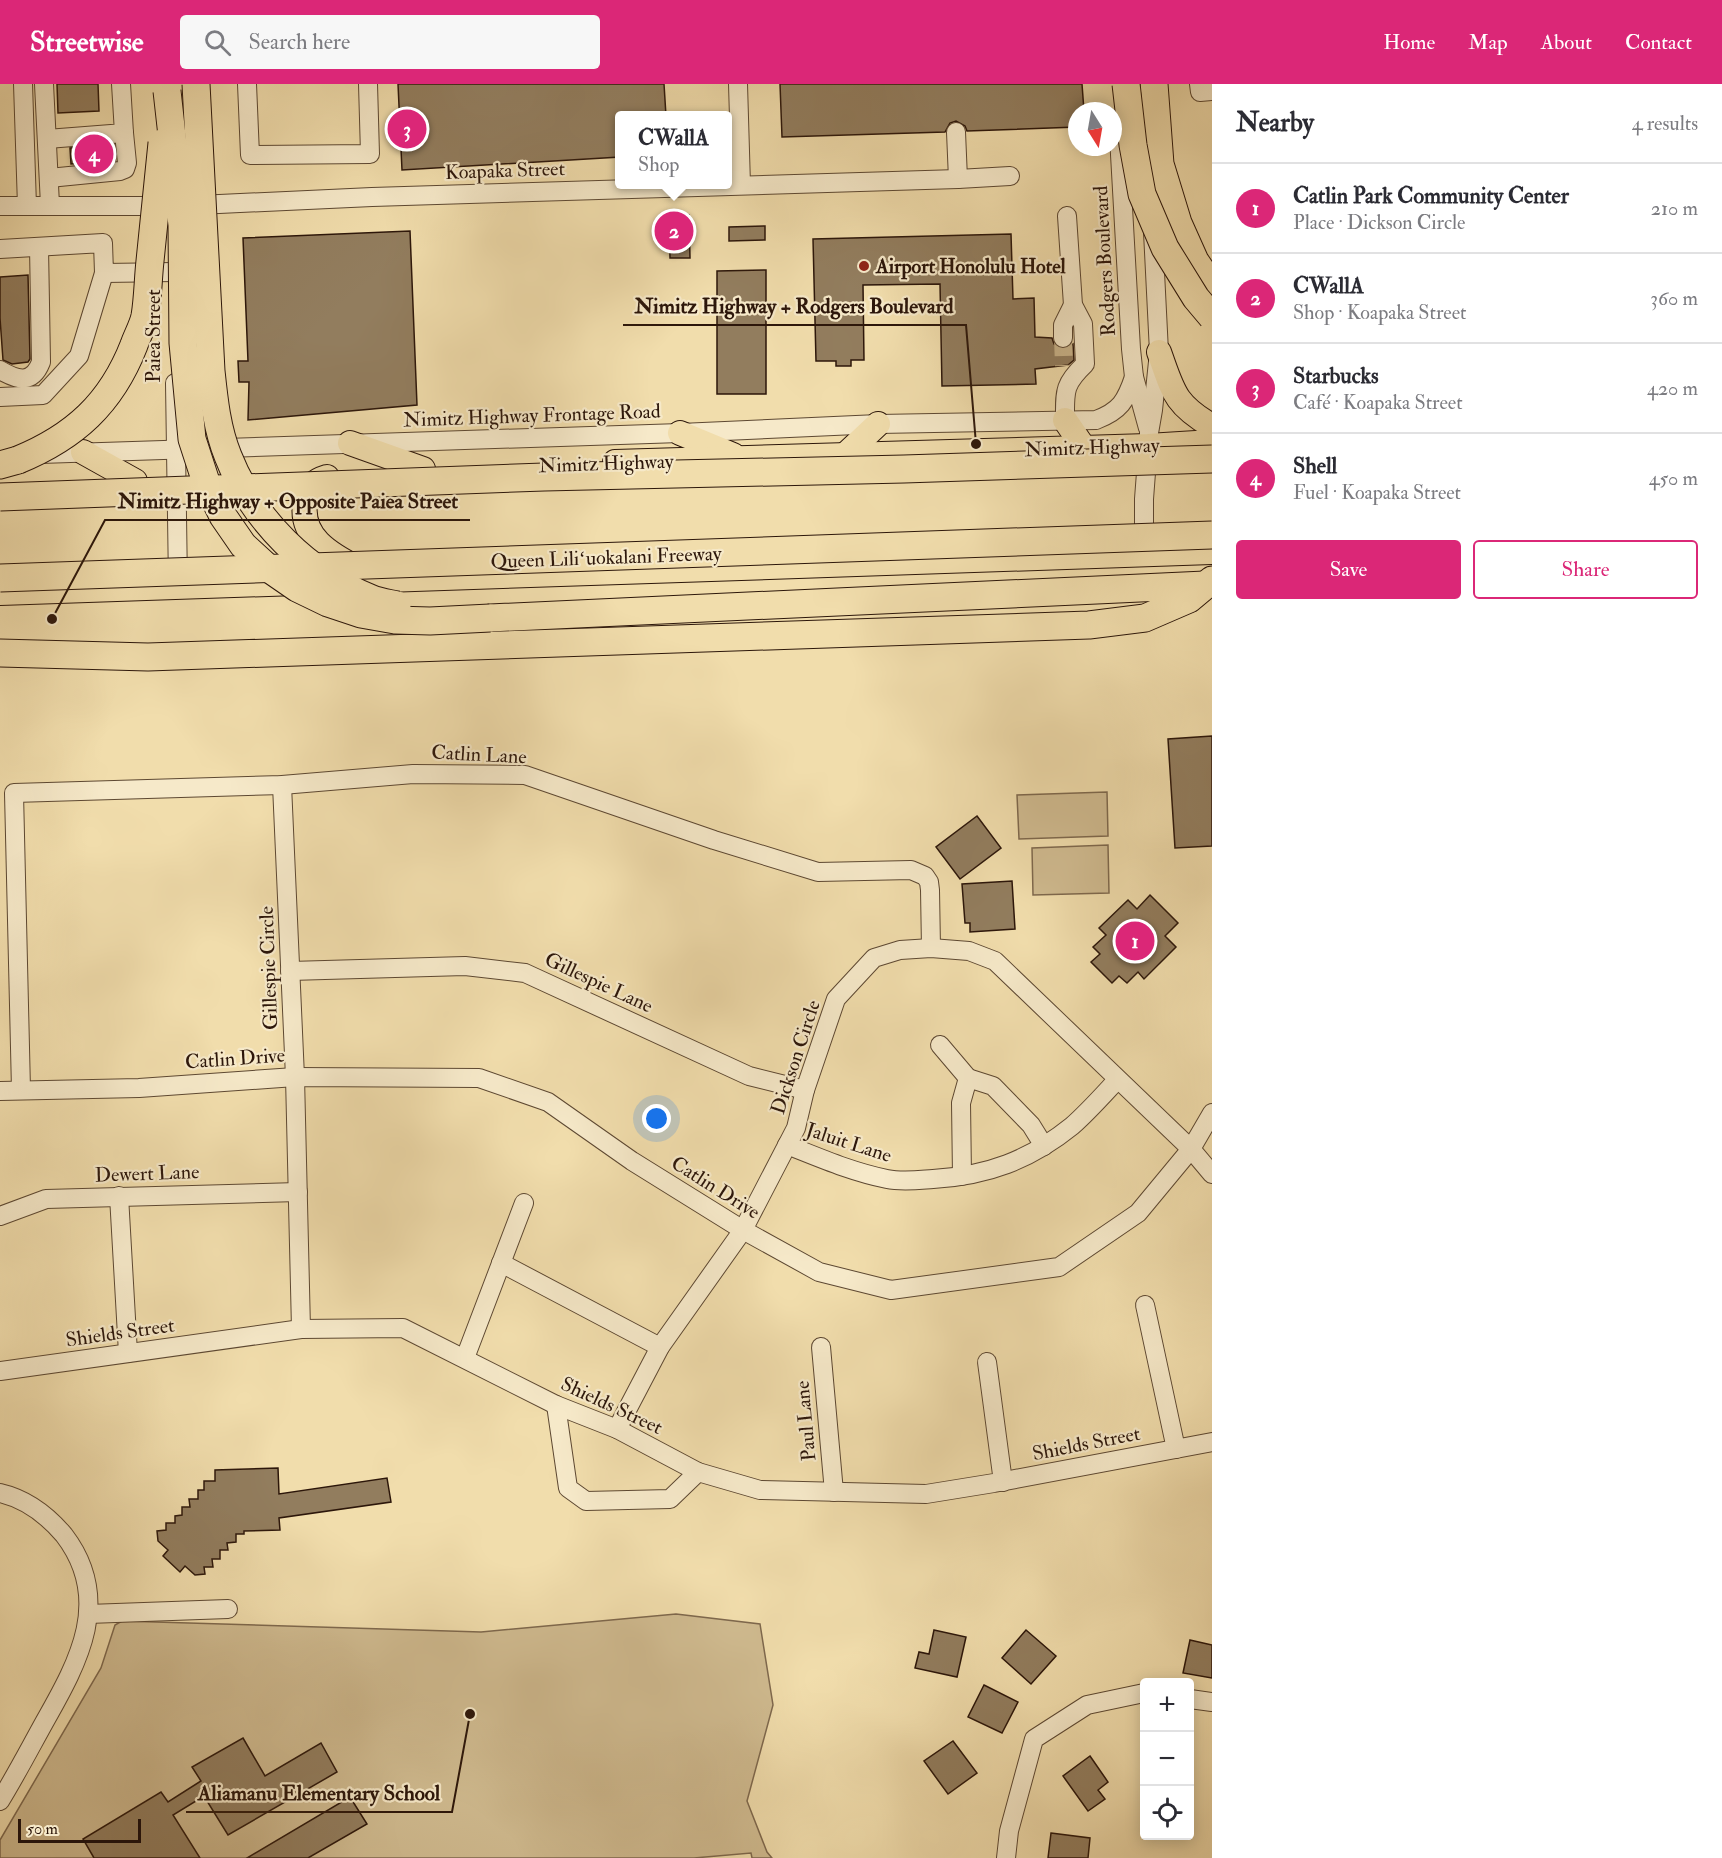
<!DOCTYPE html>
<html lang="en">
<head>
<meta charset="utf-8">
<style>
  :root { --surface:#fff; --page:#f7f7f7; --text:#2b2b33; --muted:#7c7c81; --line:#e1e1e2; --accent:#db2777 }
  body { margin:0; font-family:"IM FELL Double Pica",serif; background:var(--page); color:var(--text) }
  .controls { position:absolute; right:18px; bottom:18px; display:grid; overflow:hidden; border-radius:6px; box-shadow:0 3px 15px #0003 }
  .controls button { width:54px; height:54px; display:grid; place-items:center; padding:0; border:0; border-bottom:2px solid var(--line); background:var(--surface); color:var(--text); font:30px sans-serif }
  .compass { position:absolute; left:1068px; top:18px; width:54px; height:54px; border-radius:50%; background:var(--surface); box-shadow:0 3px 15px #0003; rotate:169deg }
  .scale { position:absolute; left:18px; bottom:15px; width:123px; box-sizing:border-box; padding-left:6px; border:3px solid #2c160a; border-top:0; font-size:16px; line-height:21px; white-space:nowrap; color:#2c160a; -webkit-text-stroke:4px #f6e9c9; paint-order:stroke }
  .you { position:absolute; left:657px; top:1035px; width:21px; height:21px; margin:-15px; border:4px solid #fff; border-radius:50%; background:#1a73e8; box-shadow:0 0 0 9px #1a73e833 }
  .badge { display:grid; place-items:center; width:39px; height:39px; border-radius:50%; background:var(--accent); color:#fff; font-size:20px; font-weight:700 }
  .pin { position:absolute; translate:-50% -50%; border:3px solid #fff; box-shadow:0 2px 6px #0006 }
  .popup { position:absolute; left:615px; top:27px; width:117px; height:78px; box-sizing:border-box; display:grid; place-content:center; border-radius:6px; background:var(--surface); filter:drop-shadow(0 2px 4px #0005); font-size:20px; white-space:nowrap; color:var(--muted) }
  .popup b { font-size:22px; color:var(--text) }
  .popup::after { content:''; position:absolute; left:50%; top:100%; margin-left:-12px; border:12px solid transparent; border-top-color:var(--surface) }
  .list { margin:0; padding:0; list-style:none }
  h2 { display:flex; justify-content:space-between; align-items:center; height:78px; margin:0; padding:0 24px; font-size:26px }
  h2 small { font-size:20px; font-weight:400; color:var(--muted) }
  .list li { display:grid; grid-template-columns:39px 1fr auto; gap:18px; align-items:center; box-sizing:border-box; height:90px; padding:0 24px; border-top:2px solid var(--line) }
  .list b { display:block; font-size:22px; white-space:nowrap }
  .list p { margin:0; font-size:20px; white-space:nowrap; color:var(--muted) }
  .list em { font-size:20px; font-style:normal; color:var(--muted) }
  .actions { display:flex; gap:12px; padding:18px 24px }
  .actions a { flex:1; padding:14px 0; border:2px solid var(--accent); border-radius:6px; text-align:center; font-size:21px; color:var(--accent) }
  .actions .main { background:var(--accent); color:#fff }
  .icon { flex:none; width:33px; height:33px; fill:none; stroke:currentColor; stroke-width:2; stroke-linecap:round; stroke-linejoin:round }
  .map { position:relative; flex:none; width:1212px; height:1774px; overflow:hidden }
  header { display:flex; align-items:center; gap:36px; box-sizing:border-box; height:84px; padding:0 30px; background:var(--accent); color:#fff }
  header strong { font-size:28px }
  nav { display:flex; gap:33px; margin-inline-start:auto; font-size:21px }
  .search { width:420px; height:54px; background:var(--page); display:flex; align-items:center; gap:15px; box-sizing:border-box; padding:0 21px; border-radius:6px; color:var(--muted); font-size:22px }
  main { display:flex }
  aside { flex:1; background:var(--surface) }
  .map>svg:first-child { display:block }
  .green { fill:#d0bb90; stroke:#7e684d; stroke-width:1.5 }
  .building { fill:#927d5e; stroke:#2c160a; stroke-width:1.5 }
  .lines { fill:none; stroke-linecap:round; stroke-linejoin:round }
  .minor-tunnel { stroke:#cab58c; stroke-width:18; stroke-dasharray:18 9; stroke-linecap:butt }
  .minor-casing { stroke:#5d4832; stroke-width:20 }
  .major-casing { stroke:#2c160a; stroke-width:26 }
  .highway-casing { stroke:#2c160a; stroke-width:29 }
  .minor { stroke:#f6e9c9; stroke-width:18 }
  .major { stroke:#f1ddac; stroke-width:24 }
  .highway { stroke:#f1ddac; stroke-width:27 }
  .highway-bridge-casing { stroke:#2c160a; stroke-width:29; stroke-linecap:butt }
  .highway-bridge { stroke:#f1ddac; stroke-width:27 }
  .poi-dot { fill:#8f2418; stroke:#f6e9c9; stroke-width:2 }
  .labels { text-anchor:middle; stroke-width:4.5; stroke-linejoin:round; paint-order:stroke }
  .street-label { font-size:20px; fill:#2c160a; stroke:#f6e9c9 }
  .poi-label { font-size:20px; font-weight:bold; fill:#2c160a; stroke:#f6e9c9; text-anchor:start }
  .leader { fill:none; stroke:#2c160a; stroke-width:2 }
  .callout-dot { fill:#2c160a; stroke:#f6e9c9; stroke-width:2 }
  .callout-label { font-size:21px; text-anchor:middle; font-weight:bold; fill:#2c160a; stroke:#f6e9c9; stroke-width:4.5; stroke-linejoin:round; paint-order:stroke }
</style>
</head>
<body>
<header>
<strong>Streetwise</strong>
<div class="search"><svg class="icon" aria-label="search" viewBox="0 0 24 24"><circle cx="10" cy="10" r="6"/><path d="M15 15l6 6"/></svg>Search here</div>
<nav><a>Home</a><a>Map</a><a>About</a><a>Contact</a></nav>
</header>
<main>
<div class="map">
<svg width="1212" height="1774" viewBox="0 0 1212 1774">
  <rect width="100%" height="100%" fill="#f1ddac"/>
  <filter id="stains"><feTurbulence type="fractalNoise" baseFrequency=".00333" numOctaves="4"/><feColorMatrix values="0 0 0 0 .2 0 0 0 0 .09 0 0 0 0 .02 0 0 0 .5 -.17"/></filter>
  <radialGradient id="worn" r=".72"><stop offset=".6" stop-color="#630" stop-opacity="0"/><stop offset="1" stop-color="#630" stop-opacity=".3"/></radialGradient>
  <g class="green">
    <polygon points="1107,708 1108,752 1019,755 1017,711"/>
    <polygon points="1108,761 1109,809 1033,811 1032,764"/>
    <polygon points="676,1530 760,1540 773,1621 747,1717 767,1768 772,1774 752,1774 751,1769 694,1774 0,1774 0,1756 101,1584 115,1541 122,1537 481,1548"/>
  </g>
  <g class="building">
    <polygon points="57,0 98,0 99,27 58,29"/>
    <polygon points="398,0 664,0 666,32 620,32 620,73 402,86"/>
    <polygon points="780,0 1082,0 1084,27 1077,27 1077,43 967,47 965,42 956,37 950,39 945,48 782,53"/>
    <polygon points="114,61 115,76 71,80 70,64"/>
    <polygon points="669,131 689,131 690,174 670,174"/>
    <polygon points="765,142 765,156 729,157 729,143"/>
    <polygon points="410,147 417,321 248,336 249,298 239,298 238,277 248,277 243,154"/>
    <polygon points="1011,150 1013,215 1034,214 1035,253 1052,254 1054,260 1062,265 1068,264 1073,260 1074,276 1068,281 1035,285 1036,300 942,302 940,200 863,201 864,276 851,276 851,282 836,282 836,277 816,277 813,155"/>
    <polygon points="766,186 766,310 717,310 717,187"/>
    <polygon points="28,191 30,275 28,278 12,280 3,276 0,234 0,193"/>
    <polygon points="1212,652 1212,762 1175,764 1168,655"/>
    <polygon points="977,732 1001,764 960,795 936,763"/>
    <polygon points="1012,797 1015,845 970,848 970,839 965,839 962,800"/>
    <polygon points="1150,811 1178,839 1165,852 1176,863 1144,895 1138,888 1127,899 1119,892 1112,899 1091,878 1100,870 1093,863 1106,851 1099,844 1128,816 1137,825"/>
    <polygon points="278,1384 279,1410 387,1394 391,1418 279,1434 280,1446 244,1447 244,1450 236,1450 236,1458 227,1459 228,1466 220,1466 220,1475 212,1475 213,1483 204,1483 205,1490 195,1491 185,1482 180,1488 163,1472 168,1466 158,1457 157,1447 166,1446 166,1439 175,1439 175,1432 182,1431 182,1423 190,1423 189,1415 198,1415 198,1406 204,1406 204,1397 215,1397 215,1386"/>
    <polygon points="934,1546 966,1553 957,1593 915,1584 919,1568 929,1570"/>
    <polygon points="1026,1546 1056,1572 1031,1600 1002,1574"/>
    <polygon points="1190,1556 1212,1561 1212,1594 1183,1589"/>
    <polygon points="984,1601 1018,1618 1002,1649 968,1633"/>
    <polygon points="243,1654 265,1692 321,1659 337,1688 228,1751 204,1712 173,1731 200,1774 94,1774 83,1755 161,1708 168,1718 201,1697 192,1683"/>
    <polygon points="953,1657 977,1689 948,1710 924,1677"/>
    <polygon points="1090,1672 1108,1698 1098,1706 1105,1715 1088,1727 1063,1692"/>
    <polygon points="350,1713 367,1740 308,1774 247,1774"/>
    <polygon points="1051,1749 1090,1754 1088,1774 1048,1774"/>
  </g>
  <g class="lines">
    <g class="minor-tunnel">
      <polyline points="86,52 89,90"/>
      <polyline points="104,58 105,77"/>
      <polyline points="1063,254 1064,282"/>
    </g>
    <g class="minor-casing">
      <g id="minor">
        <polyline points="23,0 27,122"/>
        <polyline points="44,0 50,121"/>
        <polyline points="247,0 250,71 370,70 368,0"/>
        <polyline points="738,0 741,101"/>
        <polyline points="1199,0 1200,8 1212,7"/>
        <polyline points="1118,35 1131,265 1134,293 1148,344"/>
        <polyline points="956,48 958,95"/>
        <polyline points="47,55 124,49 121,0"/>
        <polyline points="49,94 120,87 125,85 127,79 124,49"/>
        <polyline points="0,122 177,122 372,113 958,95 1010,92"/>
        <polyline points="0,165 103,159 104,189 175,188"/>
        <polyline points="1063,254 1063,241 1073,221"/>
        <path d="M 0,286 C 17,296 32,301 41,278 L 39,163"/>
        <polyline points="175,299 178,499"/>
        <polyline points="0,313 43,311 79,272 104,189"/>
        <path d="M 1065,336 C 1065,308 1063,301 1085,280 L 1083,240 L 1073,221 L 1067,132"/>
        <path d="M 40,370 L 680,349 L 878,340 L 1096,336 C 1120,327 1126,317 1134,293"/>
        <polyline points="1144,464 1144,415 1149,349 1153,326 1159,268 1153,148"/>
        <polyline points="282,701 295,993 301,1245"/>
        <polyline points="290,887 465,882 525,889 749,992 805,1006"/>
        <polyline points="940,961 968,994"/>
        <polyline points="21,1006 14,709 282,701 413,690 525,691 714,756 818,788 911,786 925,792 929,798 930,806 931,864"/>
        <polyline points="0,1007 139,1004 295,993 479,994 548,1018 632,1077 743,1146 819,1188 891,1206 1059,1183 1138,1129 1191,1065 1212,1029"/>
        <path d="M 787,1061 C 820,1074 852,1088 887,1095 C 902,1098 918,1096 933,1095 C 987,1092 1030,1076 1072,1042 C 1088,1028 1103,1011 1117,996"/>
        <polyline points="962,1092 961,1019 968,994 993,1002 1031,1041 1044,1062"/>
        <polyline points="119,1112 128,1269"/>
        <polyline points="0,1132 46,1115 298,1108"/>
        <polyline points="501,1179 660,1263"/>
        <polyline points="1145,1221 1176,1365"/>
        <polyline points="821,1263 834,1408"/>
        <polyline points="465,1274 524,1119"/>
        <polyline points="987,1278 1003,1398"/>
        <polyline points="0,1287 301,1245 403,1244 556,1321 617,1345 698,1388 760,1406 926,1410 994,1399 1212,1358"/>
        <polyline points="556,1321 568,1404 586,1417 670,1415 698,1388"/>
        <polyline points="617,1345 660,1263 743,1146 796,1044 805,1006 836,915 874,874 900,866 931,864 969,867 995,877 1191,1065 1212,1090"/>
        <path d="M 0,1409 C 26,1415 47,1431 64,1451 C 113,1515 79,1577 45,1637 C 30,1664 16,1691 0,1717"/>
        <polyline points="88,1530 228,1525"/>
        <polyline points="1190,1615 1212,1618"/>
        <polyline points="1006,1774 1009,1747 1034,1655 1087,1621 1144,1609"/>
      </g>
    </g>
    <g class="major-casing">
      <g id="major">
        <path d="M 1159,268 C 1173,307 1174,320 1212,342"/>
        <polyline points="1065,336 1084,364"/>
        <polyline points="680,349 733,371"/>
        <polyline points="350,359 423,385"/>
        <polyline points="83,368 135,397"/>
        <polyline points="845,371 878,340"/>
        <polyline points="615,378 1148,362 1212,358"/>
        <path d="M 327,393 C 314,397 309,402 306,415 C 297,452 331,471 359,485"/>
        <polyline points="0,509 1212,468"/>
      </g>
    </g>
    <g class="highway-casing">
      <g id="highway">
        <polyline points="1154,0 1160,80 1178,139 1195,177 1212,202"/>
        <polyline points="0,381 18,376"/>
        <polyline points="490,534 1205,501"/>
        <polyline points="0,569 148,573 1089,541 1145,534 1189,515 1212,496"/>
      </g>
    </g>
    <use href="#minor" class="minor"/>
    <use href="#major" class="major"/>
    <use href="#highway" class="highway"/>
    <g class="highway-bridge-casing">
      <g id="highway-bridge">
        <path d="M 196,0 L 211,287 C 214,316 217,345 228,372 C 253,436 307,489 370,514 C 379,518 388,519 397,521"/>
        <polyline points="1126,0 1133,61 1142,110 1165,164 1196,214 1212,233"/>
        <polyline points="167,7 182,141 183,259 192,355 206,398 223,432 243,461 268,484 297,504 328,519 361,530 395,536 430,537 490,534"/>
        <path d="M 18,376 C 74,353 111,320 134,261 C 137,252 143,242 145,232 C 148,214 148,195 150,177 C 154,138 158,98 162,59"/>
        <polyline points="0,413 544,393 904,385 1212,375"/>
        <polyline points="0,494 1212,451"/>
      </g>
    </g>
    <use href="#highway-bridge" class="highway-bridge"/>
  </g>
  <circle class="poi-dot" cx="864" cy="182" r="6"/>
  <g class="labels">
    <g class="street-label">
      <text transform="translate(505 86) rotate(-2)" y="7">Koapaka Street</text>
      <text transform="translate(1104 177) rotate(-93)" y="7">Rodgers Boulevard</text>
      <text transform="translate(153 252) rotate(-90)" y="7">Paiea Street</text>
      <text transform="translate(532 331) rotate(-2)" y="7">Nimitz Highway Frontage Road</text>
      <text transform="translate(1092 363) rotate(-2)" y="7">Nimitz Highway</text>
      <text transform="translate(606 379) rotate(-2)" y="7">Nimitz Highway</text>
      <text transform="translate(606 473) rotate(-2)" y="7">Queen Liliʻuokalani Freeway</text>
      <text transform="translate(479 670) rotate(3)" y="7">Catlin Lane</text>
      <text transform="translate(268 884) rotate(-92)" y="7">Gillespie Circle</text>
      <text transform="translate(599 898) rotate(25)" y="7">Gillespie Lane</text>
      <text transform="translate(795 973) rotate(-72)" y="7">Dickson Circle</text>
      <text transform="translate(235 974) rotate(-4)" y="7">Catlin Drive</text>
      <text transform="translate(849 1058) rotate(18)" y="7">Jaluit Lane</text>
      <text transform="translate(147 1089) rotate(-2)" y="7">Dewert Lane</text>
      <text transform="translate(716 1103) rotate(32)" y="7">Catlin Drive</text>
      <text transform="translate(120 1248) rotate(-8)" y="7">Shields Street</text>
      <text transform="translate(612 1321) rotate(25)" y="7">Shields Street</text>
      <text transform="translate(805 1337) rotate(-95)" y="7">Paul Lane</text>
      <text transform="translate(1086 1359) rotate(-11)" y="7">Shields Street</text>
    </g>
    <g class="poi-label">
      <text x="876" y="189">Airport Honolulu Hotel</text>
    </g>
  </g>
  <path class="leader" d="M976 360L966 241H623M52 535L105 436H470M470 1630L452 1728H186"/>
  <g class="callout-dot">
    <circle cx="976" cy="360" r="6"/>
    <circle cx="52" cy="535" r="6"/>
    <circle cx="470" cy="1630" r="6"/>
  </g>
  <g class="callout-label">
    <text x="794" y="229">Nimitz Highway + Rodgers Boulevard</text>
    <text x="288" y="424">Nimitz Highway + Opposite Paiea Street</text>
    <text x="319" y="1716">Aliamanu Elementary School</text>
  </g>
  <rect width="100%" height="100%" filter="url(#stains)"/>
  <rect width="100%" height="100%" fill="url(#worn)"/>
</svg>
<div class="controls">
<button>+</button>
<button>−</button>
<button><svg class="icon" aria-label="locate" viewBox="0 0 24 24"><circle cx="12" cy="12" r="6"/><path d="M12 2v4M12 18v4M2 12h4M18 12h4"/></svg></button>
</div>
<svg class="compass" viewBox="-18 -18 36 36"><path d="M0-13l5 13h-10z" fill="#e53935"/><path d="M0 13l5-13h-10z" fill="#7c7c81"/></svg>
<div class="scale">50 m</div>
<div class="you"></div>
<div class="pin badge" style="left:1135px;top:857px">1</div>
<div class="pin badge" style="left:674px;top:147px">2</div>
<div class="popup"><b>CWallA</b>Shop</div>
<div class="pin badge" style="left:407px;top:45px">3</div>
<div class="pin badge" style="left:94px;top:70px">4</div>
</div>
<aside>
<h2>Nearby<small>4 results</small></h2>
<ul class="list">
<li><span class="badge">1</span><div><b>Catlin Park Community Center</b><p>Place · Dickson Circle</p></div><em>210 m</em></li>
<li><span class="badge">2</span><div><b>CWallA</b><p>Shop · Koapaka Street</p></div><em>360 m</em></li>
<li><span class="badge">3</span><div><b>Starbucks</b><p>Café · Koapaka Street</p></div><em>420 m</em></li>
<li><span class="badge">4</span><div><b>Shell</b><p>Fuel · Koapaka Street</p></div><em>450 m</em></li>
</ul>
<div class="actions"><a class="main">Save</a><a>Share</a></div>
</aside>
</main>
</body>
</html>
